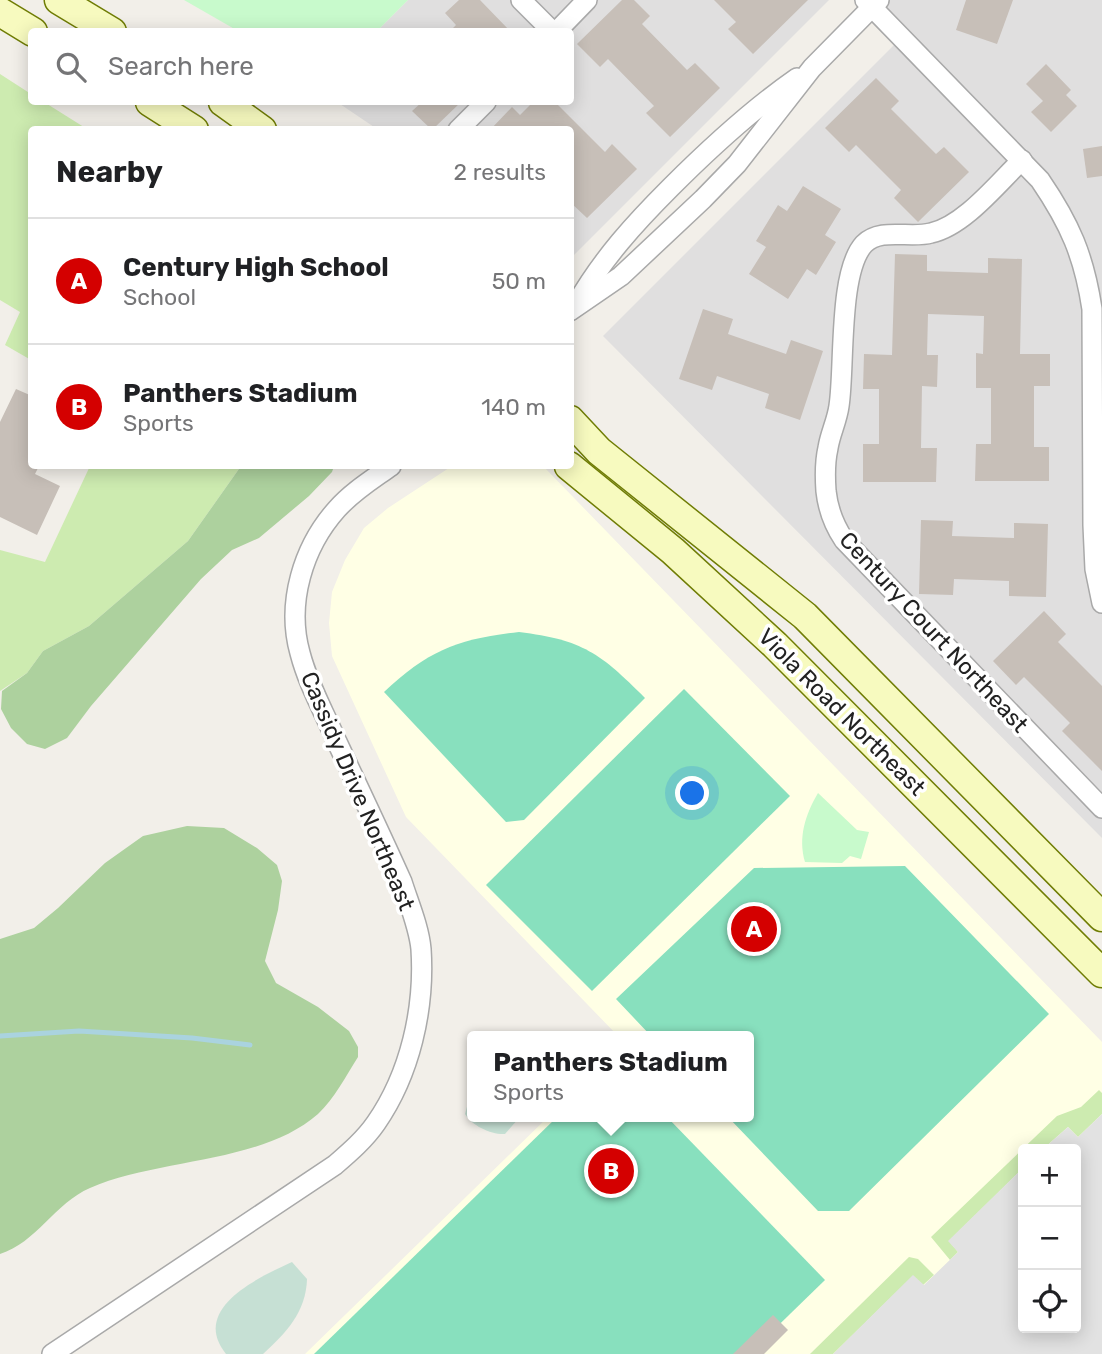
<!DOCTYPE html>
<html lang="en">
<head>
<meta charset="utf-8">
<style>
  :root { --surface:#fff; --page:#f6f6f6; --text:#202124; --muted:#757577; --line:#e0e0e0; --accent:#d40000 }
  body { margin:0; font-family:Rubik,sans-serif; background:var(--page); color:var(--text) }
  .controls { position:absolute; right:21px; bottom:21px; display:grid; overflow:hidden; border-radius:7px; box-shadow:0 4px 18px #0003 }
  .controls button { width:63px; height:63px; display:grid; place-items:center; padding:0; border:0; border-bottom:2px solid var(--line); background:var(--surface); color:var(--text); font:35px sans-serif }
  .you { position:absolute; left:693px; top:794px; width:24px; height:24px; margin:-18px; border:5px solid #fff; border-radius:50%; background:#1a73e8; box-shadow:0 0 0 10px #1a73e833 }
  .badge { display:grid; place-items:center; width:46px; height:46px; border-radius:50%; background:var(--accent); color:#fff; font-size:23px; font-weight:700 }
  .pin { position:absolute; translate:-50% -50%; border:4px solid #fff; box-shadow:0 2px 7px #0006 }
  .popup { position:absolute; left:467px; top:1031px; width:287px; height:91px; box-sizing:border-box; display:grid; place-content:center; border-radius:7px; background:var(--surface); filter:drop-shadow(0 2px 5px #0005); font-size:23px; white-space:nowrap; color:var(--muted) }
  .popup b { font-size:26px; color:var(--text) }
  .popup::after { content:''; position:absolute; left:50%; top:100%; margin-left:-14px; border:14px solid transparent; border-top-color:var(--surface) }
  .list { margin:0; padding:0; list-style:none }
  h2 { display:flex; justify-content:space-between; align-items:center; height:91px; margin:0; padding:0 28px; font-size:30px }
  h2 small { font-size:23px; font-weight:400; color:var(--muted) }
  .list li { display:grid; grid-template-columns:46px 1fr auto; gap:21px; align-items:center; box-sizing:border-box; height:126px; padding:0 28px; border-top:2px solid var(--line) }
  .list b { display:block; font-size:26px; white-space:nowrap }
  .list p { margin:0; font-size:23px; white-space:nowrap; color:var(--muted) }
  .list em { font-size:23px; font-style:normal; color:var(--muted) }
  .icon { flex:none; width:38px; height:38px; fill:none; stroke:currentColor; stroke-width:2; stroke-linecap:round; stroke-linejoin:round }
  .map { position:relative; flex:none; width:1102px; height:1354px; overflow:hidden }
  .search { position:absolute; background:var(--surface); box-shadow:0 4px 18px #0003; left:28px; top:28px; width:546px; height:77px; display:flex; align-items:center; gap:18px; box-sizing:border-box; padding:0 24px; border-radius:7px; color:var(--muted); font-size:26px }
  .panel { position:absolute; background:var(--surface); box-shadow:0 4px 18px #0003; left:28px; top:126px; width:546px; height:343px; border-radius:7px }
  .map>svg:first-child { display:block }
  .residential { fill:#e0dfdf }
  .education { fill:#ffffe5; fill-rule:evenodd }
  .grass { fill:#cdebb0 }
  .forest { fill:#add19e }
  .wetland { fill:#c6e0d4 }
  .park { fill:#c8facc }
  .pitch { fill:#88e0be }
  .parking { fill:#e2e2e2 }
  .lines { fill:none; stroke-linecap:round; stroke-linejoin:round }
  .stream { stroke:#aad3df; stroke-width:5 }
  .building { fill:#c7bfb8 }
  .street-casing { stroke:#a9a9a9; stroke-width:22 }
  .secondary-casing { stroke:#707d05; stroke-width:31 }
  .street { stroke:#fff; stroke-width:19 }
  .secondary { stroke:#f7fabf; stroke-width:28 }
  .labels { text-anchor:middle; stroke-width:7; stroke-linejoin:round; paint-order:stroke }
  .street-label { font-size:23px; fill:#222; stroke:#fff }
</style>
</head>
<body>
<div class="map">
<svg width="1102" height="1354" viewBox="0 0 1102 1354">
  <rect width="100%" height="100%" fill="#f2efe9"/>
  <g class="residential">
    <polygon points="408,0 829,0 571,258 570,130 377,129 337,102 570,102 570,32 377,31"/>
    <polygon points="865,0 1102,0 1102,838 603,336 901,38"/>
  </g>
  <path class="education" d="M 452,466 L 543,466 L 1102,1042 L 1102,1354 L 305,1354 L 548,1117 L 749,1117 L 749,1036 L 618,1036 L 406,817 L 332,656 L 329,623 L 332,592 L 345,560 L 364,528 L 388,508 ZM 1023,1149 L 1076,1149 L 1076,1328 L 1023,1328 Z"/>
  <g class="grass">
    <polygon points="0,74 31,94 32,102 44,102 87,129 32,130 31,360 5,345 20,312 0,300"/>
    <polygon points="90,466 241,466 188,541 89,626 43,651 27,673 0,691 0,550 45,562"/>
    <polygon points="1099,1090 1102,1093 1102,1114 1078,1137 1068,1127 1043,1149 1023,1149 1023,1168 949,1241 958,1252 950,1260 931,1237 1057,1116 1081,1107"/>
    <polygon points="909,1257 918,1259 934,1275 923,1285 913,1276 833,1354 810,1354"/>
  </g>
  <g class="forest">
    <polygon points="241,466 334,466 332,472 309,496 259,538 232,550 201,579 91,706 67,738 45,749 27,744 11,728 1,709 2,691 27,673 43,651 89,626 188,541"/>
    <path d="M 187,826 L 224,828 L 257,848 L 277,865 L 282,881 L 278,910 L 265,961 L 276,983 L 318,1007 L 349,1031 L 358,1047 L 358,1057 C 346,1076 334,1099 318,1114 C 261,1164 159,1158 90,1188 C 55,1203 36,1243 0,1254 L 0,939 L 34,928 L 58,908 L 105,863 L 143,836 Z"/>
  </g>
  <g class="wetland">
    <path d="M 473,1085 L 473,1117 L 520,1117 L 505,1134 C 492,1135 472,1126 465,1114 Z"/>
    <path d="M 292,1262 L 307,1279 C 306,1312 286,1333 263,1354 L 226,1354 C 190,1309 257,1278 292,1262 Z"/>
  </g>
  <g class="park">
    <polygon points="184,0 408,0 377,31 238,31"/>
    <path d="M 818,793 L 857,830 L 869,832 L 861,859 L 850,856 L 842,863 L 805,862 C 798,838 805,815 818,793 Z"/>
  </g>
  <g class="pitch">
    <path d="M 519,632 C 583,640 600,653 645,698 L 524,820 L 506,822 L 384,692 C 429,650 458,639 519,632 Z"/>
    <polygon points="684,689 790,796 592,991 486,885"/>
    <polygon points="905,866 1049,1014 849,1211 818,1211 728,1117 749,1117 749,1036 651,1036 616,999 754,868"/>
    <polygon points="557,1117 667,1117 825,1280 749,1354 314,1354"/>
  </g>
  <polygon class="parking" points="1102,1114 1102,1354 833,1354 913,1275 924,1285 958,1252 948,1241 1023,1168 1023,1328 1076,1328 1076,1149 1043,1149 1068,1127 1078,1137"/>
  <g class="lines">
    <polyline class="stream" points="0,1036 79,1031 192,1038 250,1045"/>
  </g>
  <g class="building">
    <polygon points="459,0 480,0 511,32 449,32 456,25 445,13"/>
    <polygon points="622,0 634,0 650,16 642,24 687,70 695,63 720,88 670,137 646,113 654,106 608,59 600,67 577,44"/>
    <polygon points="714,0 808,0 753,54 728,29 736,22"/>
    <polygon points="966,0 1013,0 997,44 956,30"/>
    <polygon points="1046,64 1071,90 1066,95 1077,106 1051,132 1031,112 1043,101 1026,84"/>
    <polygon points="876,78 899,101 891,109 936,154 944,147 969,172 918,222 894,198 901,190 856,145 849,152 825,128"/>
    <polygon points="422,102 461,102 432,130 412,111"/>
    <polygon points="533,102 555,102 605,152 612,144 637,169 587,218 570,202 570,130 490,130 512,107 520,115"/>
    <polygon points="1102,146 1102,176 1087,178 1083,149"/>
    <polygon points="803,186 841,209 825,235 836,242 816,275 807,269 788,299 749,274 766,247 756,241 778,205 787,211"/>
    <polygon points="895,254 927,255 927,271 988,273 988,258 1022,259 1020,354 1050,354 1050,386 1034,386 1034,447 1049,447 1049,481 975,481 976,444 991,444 991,388 976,388 976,353 983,354 984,316 928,314 927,355 938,355 937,387 922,386 921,448 937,448 936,482 863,482 863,444 879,444 879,389 863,389 864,354 892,355"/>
    <polygon points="703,309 733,319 728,334 786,354 791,340 823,351 800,420 765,408 769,394 717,376 712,390 679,379"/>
    <polygon points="16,389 32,396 32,466 39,466 35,474 60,486 37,535 0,517 0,422"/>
    <polygon points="921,520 953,521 952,536 1014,538 1014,523 1048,524 1046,597 1009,596 1009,581 954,579 953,595 919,594"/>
    <polygon points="1044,611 1066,634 1058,642 1102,686 1102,771 1062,731 1070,723 1024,677 1016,685 993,661"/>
    <polygon points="773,1315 788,1330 764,1354 733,1354"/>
  </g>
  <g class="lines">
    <g class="street-casing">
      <g id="street">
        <polyline points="521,0 553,32"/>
        <path d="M 865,0 L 1040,180 C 1070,224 1084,256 1092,309 L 1093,525 L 1095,569 L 1102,603"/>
        <polyline points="556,32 587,0"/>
        <polyline points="458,130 486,102"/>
        <path d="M 1022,160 C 998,183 964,226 931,233 C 910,239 881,227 864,244 C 838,272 845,368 839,406 C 837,421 830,434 828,448 C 825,461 825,477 826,491 C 828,510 834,525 844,540 L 1102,808"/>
        <path d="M 577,303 C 603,258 635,223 671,187 C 711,147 751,110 797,78"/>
        <polyline points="570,311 621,276 703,199 737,164 812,68 879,0"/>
        <path d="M 52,1354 L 335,1165 C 350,1152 365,1139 376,1123 C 410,1074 425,1009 421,949 C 419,927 409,904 402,882 C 381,835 359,789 337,742 C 324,712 308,684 300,653 C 286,603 303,547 337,509 C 353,491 373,479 391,466"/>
      </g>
    </g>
    <g class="secondary-casing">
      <g id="secondary">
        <polyline points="59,0 112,32"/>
        <polyline points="0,12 33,32"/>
        <polyline points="150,102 194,130"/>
        <polyline points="223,102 262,130"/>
        <polyline points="570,420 599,451 805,616 1102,917"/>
        <polyline points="569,466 673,551 775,645 1102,973"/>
      </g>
    </g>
    <use href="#street" class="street"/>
    <use href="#secondary" class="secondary"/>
  </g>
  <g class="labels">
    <g class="street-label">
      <text transform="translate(934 632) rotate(47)" y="8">Century Court Northeast</text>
      <text transform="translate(842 712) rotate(45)" y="8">Viola Road Northeast</text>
      <text transform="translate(358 791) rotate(67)" y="8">Cassidy Drive Northeast</text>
    </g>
  </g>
</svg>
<div class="controls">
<button>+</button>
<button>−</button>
<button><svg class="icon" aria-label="locate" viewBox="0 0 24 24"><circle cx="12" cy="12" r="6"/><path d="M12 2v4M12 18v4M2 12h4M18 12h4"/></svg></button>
</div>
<div class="you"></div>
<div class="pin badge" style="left:754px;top:929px">A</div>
<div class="pin badge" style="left:611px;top:1171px">B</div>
<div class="popup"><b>Panthers Stadium</b>Sports</div>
<div class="search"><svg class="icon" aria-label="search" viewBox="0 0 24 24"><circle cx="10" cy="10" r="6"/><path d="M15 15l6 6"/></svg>Search here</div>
<section class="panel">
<h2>Nearby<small>2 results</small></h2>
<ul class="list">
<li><span class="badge">A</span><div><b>Century High School</b><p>School</p></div><em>50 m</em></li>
<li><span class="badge">B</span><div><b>Panthers Stadium</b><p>Sports</p></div><em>140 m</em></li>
</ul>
</section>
</div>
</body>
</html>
